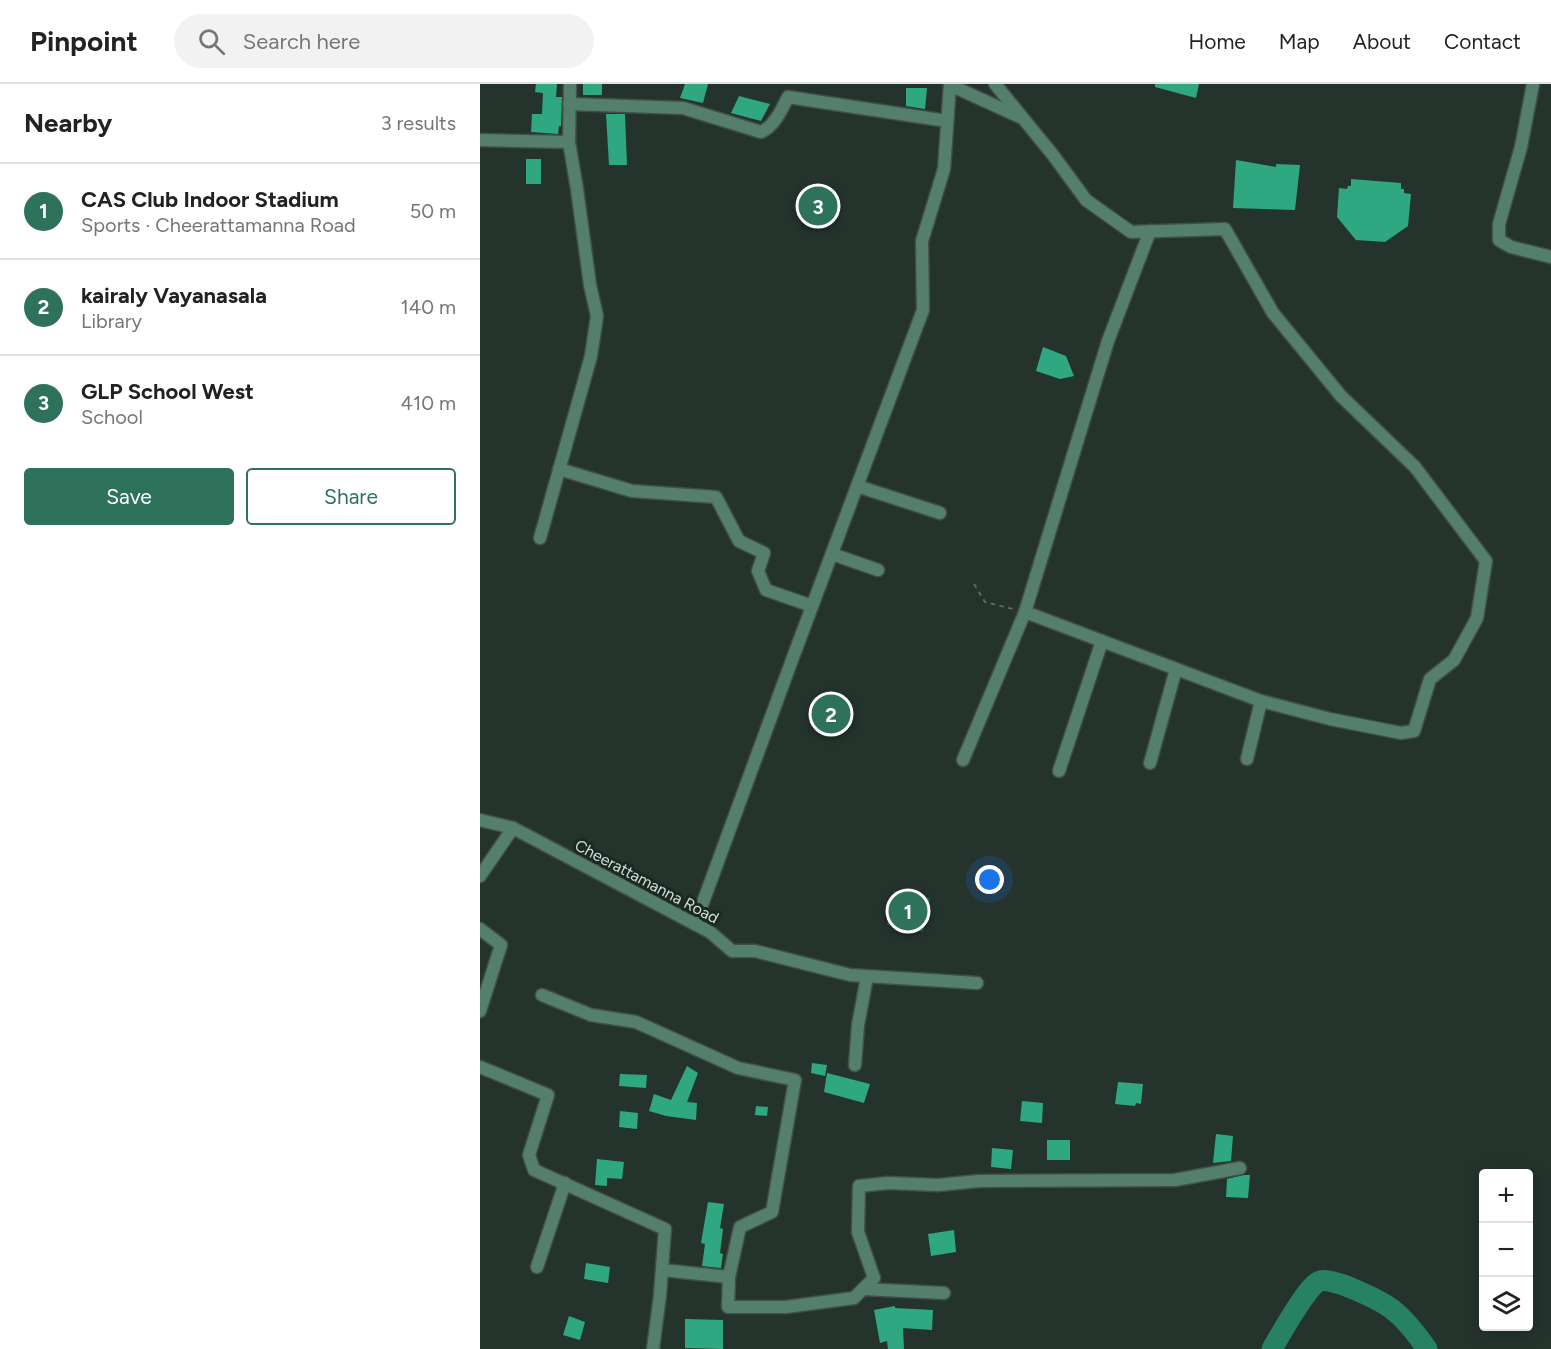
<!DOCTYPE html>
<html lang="en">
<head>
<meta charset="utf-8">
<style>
  :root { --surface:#fff; --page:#f2f2f2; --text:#222; --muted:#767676; --line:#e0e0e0; --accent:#2e725c }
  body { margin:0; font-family:Figtree,sans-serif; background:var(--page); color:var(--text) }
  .controls { position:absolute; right:18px; bottom:18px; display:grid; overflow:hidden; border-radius:6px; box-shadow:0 3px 15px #0003 }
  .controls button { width:54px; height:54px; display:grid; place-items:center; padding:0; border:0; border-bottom:2px solid var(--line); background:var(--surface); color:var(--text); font:30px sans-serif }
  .you { position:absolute; left:510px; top:796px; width:21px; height:21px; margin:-15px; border:4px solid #fff; border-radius:50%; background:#1a73e8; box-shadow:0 0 0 9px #1a73e833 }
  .badge { display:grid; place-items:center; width:39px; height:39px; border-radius:50%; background:var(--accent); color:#fff; font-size:20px; font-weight:700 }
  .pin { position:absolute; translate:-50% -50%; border:3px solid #fff; box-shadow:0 2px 6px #0006 }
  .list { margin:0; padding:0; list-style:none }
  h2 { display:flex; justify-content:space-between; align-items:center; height:78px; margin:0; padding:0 24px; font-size:26px }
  h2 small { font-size:20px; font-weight:400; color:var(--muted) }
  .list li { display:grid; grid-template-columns:39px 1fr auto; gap:18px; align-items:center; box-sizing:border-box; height:96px; padding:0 24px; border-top:2px solid var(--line) }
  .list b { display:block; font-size:22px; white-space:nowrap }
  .list p { margin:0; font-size:20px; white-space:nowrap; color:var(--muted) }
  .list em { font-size:20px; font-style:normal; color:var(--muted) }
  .actions { display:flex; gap:12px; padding:18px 24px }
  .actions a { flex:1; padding:14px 0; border:2px solid var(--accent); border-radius:6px; text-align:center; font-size:21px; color:var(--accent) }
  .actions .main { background:var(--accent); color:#fff }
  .icon { flex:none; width:33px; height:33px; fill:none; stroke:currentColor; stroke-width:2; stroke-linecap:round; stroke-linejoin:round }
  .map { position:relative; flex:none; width:1071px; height:1265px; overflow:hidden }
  header { display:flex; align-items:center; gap:36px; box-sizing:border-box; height:84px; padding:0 30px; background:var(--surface); border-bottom:2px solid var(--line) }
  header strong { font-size:28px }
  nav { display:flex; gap:33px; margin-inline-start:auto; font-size:21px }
  .search { width:420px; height:54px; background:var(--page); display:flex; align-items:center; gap:15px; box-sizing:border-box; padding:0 21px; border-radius:33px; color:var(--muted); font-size:22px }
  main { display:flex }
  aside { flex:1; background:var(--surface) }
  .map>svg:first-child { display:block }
  .green { fill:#22644d }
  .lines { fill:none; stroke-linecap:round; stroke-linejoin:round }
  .river { stroke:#278163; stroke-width:21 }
  .building { fill:#2fa881 }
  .minor-casing { stroke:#414e49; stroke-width:15 }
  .path { stroke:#5b6762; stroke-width:2; stroke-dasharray:4.5 4.5; stroke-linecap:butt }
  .minor { stroke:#547f6d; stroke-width:12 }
  .labels { text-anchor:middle; stroke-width:6; stroke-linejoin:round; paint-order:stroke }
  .street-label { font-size:16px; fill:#d4ddd9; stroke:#1b2923 }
</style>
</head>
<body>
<header>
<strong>Pinpoint</strong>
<div class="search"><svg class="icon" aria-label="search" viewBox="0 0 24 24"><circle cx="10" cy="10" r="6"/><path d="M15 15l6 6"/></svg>Search here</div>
<nav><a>Home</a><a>Map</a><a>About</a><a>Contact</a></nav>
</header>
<main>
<aside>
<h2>Nearby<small>3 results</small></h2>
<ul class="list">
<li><span class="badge">1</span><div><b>CAS Club Indoor Stadium</b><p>Sports · Cheerattamanna Road</p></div><em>50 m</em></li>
<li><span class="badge">2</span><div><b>kairaly Vayanasala</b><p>Library</p></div><em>140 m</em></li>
<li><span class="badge">3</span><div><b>GLP School West</b><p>School</p></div><em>410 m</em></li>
</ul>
<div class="actions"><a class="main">Save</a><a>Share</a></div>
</aside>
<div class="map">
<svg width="1071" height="1265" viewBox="0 0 1071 1265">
  <rect width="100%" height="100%" fill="#25332d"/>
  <polygon class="green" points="414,807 450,814 443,848 407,841"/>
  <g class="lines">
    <path class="river" d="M 792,1265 C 799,1253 829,1199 840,1197 C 853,1193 902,1217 913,1226 C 926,1236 938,1252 947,1265"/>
  </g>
  <g class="building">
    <polygon points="56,0 77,0 76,13 82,13 81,42 79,42 78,50 51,48 52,30 62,30 63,9 55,8"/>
    <rect x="103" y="0" width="19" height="11"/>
    <polygon points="205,0 228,0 223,19 200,14"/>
    <polygon points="675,0 719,0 716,14 675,3"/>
    <polygon points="426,4 447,4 445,25 426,22"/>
    <polygon points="259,12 290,20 281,37 251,29"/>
    <polygon points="126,30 145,30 147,81 129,81"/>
    <rect x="46" y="75" width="15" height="25"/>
    <polygon points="756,76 796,83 796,80 820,81 815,126 753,124"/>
    <polygon points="871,95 921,99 921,105 924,105 924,109 931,110 928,142 905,158 876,156 857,133 859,104 867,105 868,102 871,102"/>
    <polygon points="563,263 586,272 594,292 580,295 556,287"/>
    <polygon points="332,979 347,981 345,992 331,989"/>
    <polygon points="207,982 218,989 207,1018 217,1019 216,1036 186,1032 169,1027 174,1010 191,1016"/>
    <polygon points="347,989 390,1000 384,1019 344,1008"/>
    <polygon points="140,990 167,991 166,1004 139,1002"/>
    <polygon points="638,998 663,1000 661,1020 656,1019 655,1022 635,1020"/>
    <polygon points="542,1017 563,1019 562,1039 540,1037"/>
    <polygon points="276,1022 288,1023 287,1032 275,1031"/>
    <polygon points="140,1027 158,1029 157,1045 139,1043"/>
    <polygon points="736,1050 753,1052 751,1077 733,1079"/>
    <rect x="567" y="1056" width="23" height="20"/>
    <polygon points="512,1064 533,1066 531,1085 511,1083"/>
    <polygon points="117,1075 144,1078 142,1095 127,1094 127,1102 115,1101"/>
    <polygon points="764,1091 770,1091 768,1114 746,1113 747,1095"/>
    <polygon points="228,1118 244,1120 240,1144 243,1145 240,1169 243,1170 241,1184 222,1182 225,1160 221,1159"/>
    <polygon points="474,1146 476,1168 451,1172 448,1150"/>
    <polygon points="106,1179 130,1183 128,1199 104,1195"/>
    <polygon points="415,1222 415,1224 453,1226 452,1246 423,1244 424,1265 408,1265 407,1257 400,1259 394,1226"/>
    <polygon points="89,1232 105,1238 100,1256 83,1251"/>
    <polygon points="205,1235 243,1236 243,1265 205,1264"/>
  </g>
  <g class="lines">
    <g class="minor-casing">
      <g id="minor">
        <polyline points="515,0 573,71 606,116 651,148 745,145 793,229 861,312 935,383 1006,477 997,534 974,576 950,595 934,647 921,649 850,635 781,617"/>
        <polyline points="1053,0 1041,63 1019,140 1019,156 1031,163 1071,173"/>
        <polyline points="470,1 540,33"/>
        <path d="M 89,20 L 203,24 L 281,48 C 294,43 302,25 308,13 L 467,37"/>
        <polyline points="0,56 89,58 90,0"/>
        <polyline points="670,147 628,257 545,528 781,617 767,675"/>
        <polyline points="79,385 152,407 236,413 259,457 284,469 278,487 286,506 332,522"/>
        <polyline points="377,402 460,429"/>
        <polyline points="60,454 111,272 117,232 110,201 97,105 89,58"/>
        <polyline points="352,470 398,486"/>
        <polyline points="483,676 545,528"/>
        <polyline points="670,679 696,585"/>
        <polyline points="579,687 622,557"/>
        <polyline points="0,736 33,744 230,848 252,867 275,867 370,891 497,899"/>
        <polyline points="0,792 33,744"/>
        <polyline points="215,840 312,576 443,226 442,157 464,85 470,0"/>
        <polyline points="0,845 21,861 0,927"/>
        <polyline points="62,911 111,931 156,938 258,984 315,996 292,1128 260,1143 249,1193"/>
        <polyline points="375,981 378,941 387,893"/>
        <polyline points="0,983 68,1011 49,1071 54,1086 185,1145 180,1211 173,1265"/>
        <polyline points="57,1183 85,1099"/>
        <polyline points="182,1186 249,1193 248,1223 306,1223 374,1214 394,1194 378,1148 379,1102 408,1099 458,1101 499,1097 695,1096 760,1084"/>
        <polyline points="383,1205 464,1209"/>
      </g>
    </g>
    <polyline class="path" points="494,500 505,518 533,525"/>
    <use href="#minor" class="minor"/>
  </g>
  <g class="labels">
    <g class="street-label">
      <text transform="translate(167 797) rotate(28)" y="6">Cheerattamanna Road</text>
    </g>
  </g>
</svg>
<div class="controls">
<button>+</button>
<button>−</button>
<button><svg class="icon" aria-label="layers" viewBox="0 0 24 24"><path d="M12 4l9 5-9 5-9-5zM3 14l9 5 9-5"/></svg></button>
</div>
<div class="you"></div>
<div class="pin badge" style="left:428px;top:827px">1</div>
<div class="pin badge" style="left:351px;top:630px">2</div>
<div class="pin badge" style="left:338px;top:122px">3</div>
</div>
</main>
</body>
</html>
